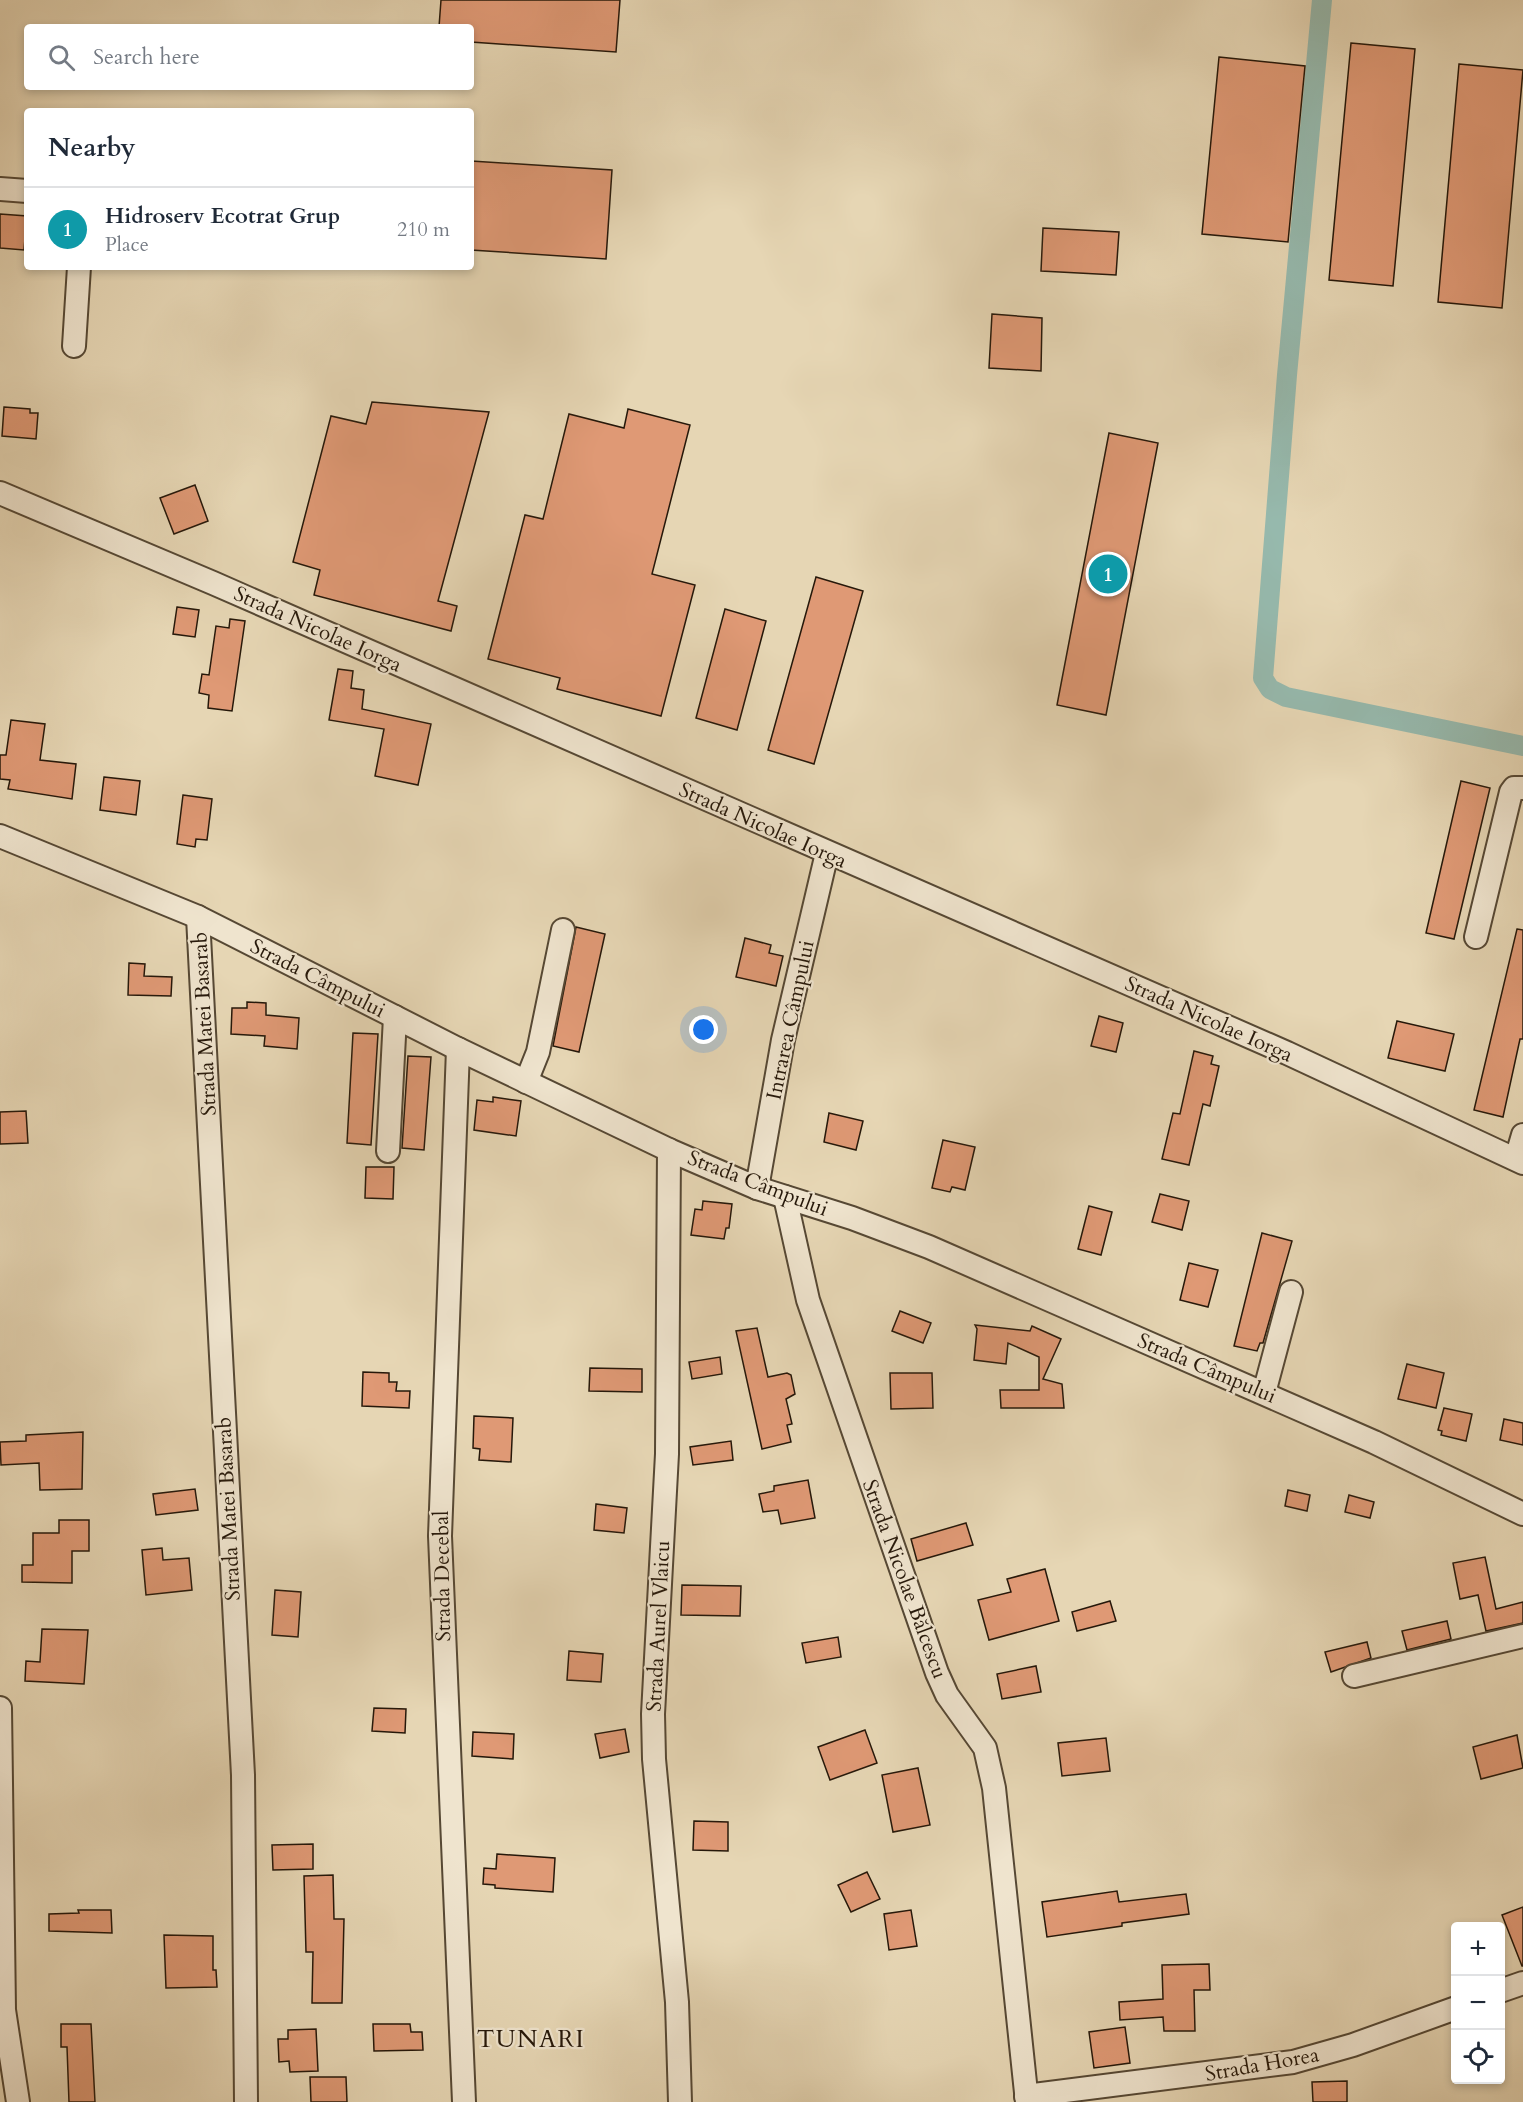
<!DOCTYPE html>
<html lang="en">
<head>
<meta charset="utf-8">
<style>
  :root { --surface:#fff; --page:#f6f6f7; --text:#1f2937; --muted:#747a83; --line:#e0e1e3; --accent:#1a73e8 }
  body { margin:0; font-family:Cardo,serif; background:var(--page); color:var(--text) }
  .controls { position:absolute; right:18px; bottom:18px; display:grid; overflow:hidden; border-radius:6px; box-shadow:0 3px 9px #0003 }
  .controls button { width:54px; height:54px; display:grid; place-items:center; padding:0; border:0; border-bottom:2px solid var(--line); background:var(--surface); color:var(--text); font:30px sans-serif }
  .you { position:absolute; left:704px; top:1030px; width:21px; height:21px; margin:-15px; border:4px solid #fff; border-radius:50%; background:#1a73e8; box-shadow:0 0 0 9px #1a73e833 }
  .badge { display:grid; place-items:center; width:39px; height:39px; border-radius:50%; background:var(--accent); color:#fff; font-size:20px; font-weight:700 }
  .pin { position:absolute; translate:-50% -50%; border:3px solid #fff; box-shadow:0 2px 6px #0006 }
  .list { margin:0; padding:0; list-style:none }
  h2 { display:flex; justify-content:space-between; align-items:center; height:78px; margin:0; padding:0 24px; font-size:26px }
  h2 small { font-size:20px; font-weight:400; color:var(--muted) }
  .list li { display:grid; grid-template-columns:39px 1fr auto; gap:18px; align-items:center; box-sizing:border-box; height:84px; padding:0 24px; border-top:2px solid var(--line) }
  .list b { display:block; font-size:22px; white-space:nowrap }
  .list p { margin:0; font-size:20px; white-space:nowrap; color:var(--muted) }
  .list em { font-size:20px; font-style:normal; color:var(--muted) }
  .icon { flex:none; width:33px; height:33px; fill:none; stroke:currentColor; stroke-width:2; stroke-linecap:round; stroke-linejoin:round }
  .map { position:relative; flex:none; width:1523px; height:2102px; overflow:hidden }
  .search { position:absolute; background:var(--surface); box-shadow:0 3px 9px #0003; left:24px; top:24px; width:450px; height:66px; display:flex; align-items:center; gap:15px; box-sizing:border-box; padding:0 21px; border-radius:6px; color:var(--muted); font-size:22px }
  .panel { position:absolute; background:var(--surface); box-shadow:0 3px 9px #0003; left:24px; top:108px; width:450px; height:162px; border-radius:6px }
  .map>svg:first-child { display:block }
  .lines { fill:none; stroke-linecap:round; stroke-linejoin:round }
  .canal { stroke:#96b9ad; stroke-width:20 }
  .building { fill:#df9975; stroke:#26180a; stroke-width:1.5 }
  .street-casing { stroke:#564834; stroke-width:26 }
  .street { stroke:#efe4ce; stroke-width:22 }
  .labels { text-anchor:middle; stroke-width:4.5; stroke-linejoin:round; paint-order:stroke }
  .street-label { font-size:21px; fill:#26180a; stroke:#efe4ce }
  .quarter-label { font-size:24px; letter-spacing:1.5px; fill:#26180a; stroke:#efe4ce }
</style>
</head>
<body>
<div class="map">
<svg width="1523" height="2102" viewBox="0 0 1523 2102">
  <rect width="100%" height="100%" fill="#e6d6b4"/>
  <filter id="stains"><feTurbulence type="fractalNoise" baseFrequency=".00333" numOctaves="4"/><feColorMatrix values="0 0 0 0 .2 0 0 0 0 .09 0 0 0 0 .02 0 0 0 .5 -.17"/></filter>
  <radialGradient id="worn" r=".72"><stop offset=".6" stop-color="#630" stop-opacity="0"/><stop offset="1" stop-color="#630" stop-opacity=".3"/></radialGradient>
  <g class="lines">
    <polyline class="canal" points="1322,0 1287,375 1263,678 1270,689 1286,697 1523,746"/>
  </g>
  <g class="building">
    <polygon points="441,0 620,0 616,52 471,42 471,27 439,27"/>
    <polygon points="1351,43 1415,49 1393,286 1329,280"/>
    <polygon points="1219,57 1305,66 1288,242 1202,234"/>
    <polygon points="1459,64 1523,70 1502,308 1438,302"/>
    <polygon points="471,161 612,170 606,259 471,250"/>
    <polygon points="0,214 27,216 24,250 0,248"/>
    <polygon points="1043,228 1119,232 1116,275 1041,271"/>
    <polygon points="992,314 1042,318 1041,371 989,368"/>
    <polygon points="372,402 489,412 438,601 457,606 451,631 314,595 320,570 293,562 331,416 366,424"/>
    <polygon points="4,407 30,409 30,413 38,413 36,439 2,436"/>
    <polygon points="628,409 690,425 652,574 695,585 661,716 557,689 560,678 488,659 525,515 543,519 569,414 624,428"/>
    <polygon points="1109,433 1158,443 1106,715 1057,705"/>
    <polygon points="195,485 208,521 174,534 160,498"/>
    <polygon points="816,577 863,591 814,764 768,750"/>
    <polygon points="177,607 199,610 195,637 173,634"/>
    <polygon points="725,609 766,621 737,730 696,718"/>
    <polygon points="230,619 245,621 232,711 208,708 209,695 199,693 202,674 209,675 216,626 229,628"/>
    <polygon points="338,669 353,671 351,688 364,690 362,709 431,724 418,785 375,776 384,729 329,720"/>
    <polygon points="11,720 45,724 40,760 76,764 72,799 8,789 10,780 0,779 0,755 6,755"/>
    <polygon points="104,777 140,781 136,815 100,810"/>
    <polygon points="1461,781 1490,788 1454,939 1426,933"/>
    <polygon points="183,795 212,799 207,840 196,839 195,847 177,844"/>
    <polygon points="576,927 605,934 579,1052 553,1046"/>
    <polygon points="1517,929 1523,930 1523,1039 1520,1039 1503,1117 1474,1110"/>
    <polygon points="745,938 771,945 769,953 783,956 776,986 736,977"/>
    <polygon points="129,963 145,964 144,976 172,977 171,996 128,995"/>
    <polygon points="247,1002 266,1003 266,1015 299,1018 297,1049 264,1046 265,1036 231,1034 232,1008 247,1008"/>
    <polygon points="1099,1016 1123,1023 1116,1052 1091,1046"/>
    <polygon points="1397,1021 1454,1034 1445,1071 1388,1058"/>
    <polygon points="353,1033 378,1034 371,1145 347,1143"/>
    <polygon points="1194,1051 1213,1056 1211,1064 1219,1066 1210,1106 1203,1104 1189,1165 1162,1159 1173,1113 1180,1114"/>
    <polygon points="408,1056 431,1057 424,1150 402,1148"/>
    <polygon points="493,1097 521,1101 516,1136 474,1130 477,1100 493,1102"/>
    <polygon points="26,1111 28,1143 0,1144 0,1112"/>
    <polygon points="829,1113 863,1121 856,1150 824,1142"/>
    <polygon points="943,1140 975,1147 965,1190 952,1187 950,1192 932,1188"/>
    <polygon points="366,1167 394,1167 393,1199 365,1198"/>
    <polygon points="1160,1194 1189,1201 1182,1230 1152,1222"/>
    <polygon points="703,1201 732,1204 729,1228 726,1228 724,1239 691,1235 695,1209 702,1210"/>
    <polygon points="1089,1206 1112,1212 1101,1255 1078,1249"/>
    <polygon points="1262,1233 1292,1241 1263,1343 1260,1343 1257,1351 1234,1346"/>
    <polygon points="1189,1263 1218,1270 1208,1307 1180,1300"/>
    <polygon points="900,1311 931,1323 923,1343 892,1331"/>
    <polygon points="975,1325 1030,1331 1032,1326 1061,1339 1043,1379 1062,1384 1064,1408 1001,1408 1000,1390 1039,1390 1039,1357 1008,1343 1006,1364 974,1360 977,1329"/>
    <polygon points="757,1328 768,1377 787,1373 791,1375 795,1394 786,1399 792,1424 787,1425 791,1442 762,1449 736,1331"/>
    <polygon points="720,1357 722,1374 692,1379 689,1362"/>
    <polygon points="1407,1364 1444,1373 1436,1408 1398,1399"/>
    <polygon points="590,1368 642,1369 642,1392 589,1391"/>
    <polygon points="363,1372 389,1373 389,1382 397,1382 396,1391 410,1391 409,1408 362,1406"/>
    <polygon points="890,1373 932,1373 933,1408 891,1409"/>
    <polygon points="1444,1408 1472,1414 1466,1441 1441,1435 1442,1431 1438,1430"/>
    <polygon points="474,1416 513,1418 511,1462 479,1460 480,1449 473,1448"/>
    <polygon points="1504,1419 1523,1423 1523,1445 1500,1440"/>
    <polygon points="83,1432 82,1489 40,1490 39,1463 1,1465 0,1442 26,1441 26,1435"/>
    <polygon points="731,1441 733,1460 693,1465 690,1447"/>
    <polygon points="808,1480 815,1518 781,1524 778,1510 763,1512 759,1494 774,1491 774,1486"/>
    <polygon points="195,1489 198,1510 156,1515 153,1494"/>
    <polygon points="1288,1490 1310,1495 1307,1511 1285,1506"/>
    <polygon points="1349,1495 1374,1502 1370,1518 1345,1512"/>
    <polygon points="596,1504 627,1508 624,1533 594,1530"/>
    <polygon points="59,1520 89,1520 89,1551 72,1551 72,1583 22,1582 22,1565 33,1565 33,1533 59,1533"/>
    <polygon points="966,1523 973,1545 917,1561 911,1539"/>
    <polygon points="162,1548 163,1560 189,1558 192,1590 146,1595 142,1550"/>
    <polygon points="1485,1557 1496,1609 1523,1602 1523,1623 1486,1631 1478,1595 1460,1599 1453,1563"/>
    <polygon points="1045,1569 1059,1621 989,1640 978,1600 1011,1592 1007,1579"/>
    <polygon points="682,1585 741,1586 740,1616 681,1615"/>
    <polygon points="275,1590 301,1592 298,1637 272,1635"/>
    <polygon points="1110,1601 1116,1621 1077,1631 1072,1612"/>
    <polygon points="1447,1621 1451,1639 1407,1650 1402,1631"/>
    <polygon points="42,1629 88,1630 84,1684 25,1681 26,1661 40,1662"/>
    <polygon points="838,1637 841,1657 806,1663 802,1643"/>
    <polygon points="1367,1642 1371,1658 1331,1672 1325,1652"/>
    <polygon points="569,1651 603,1654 601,1682 567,1680"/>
    <polygon points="1036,1666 1041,1692 1002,1699 997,1674"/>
    <polygon points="374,1708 406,1709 405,1733 372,1731"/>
    <polygon points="625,1729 629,1752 600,1758 595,1734"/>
    <polygon points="865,1730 877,1763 830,1780 818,1747"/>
    <polygon points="473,1732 514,1734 513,1759 472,1756"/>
    <polygon points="1517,1735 1523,1768 1481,1779 1473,1747"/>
    <polygon points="1106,1738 1110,1771 1062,1776 1058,1743"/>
    <polygon points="918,1768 930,1825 893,1832 882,1775"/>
    <polygon points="694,1821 728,1822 728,1851 693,1850"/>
    <polygon points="313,1844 313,1869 273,1870 272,1845"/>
    <polygon points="497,1854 555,1858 553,1892 495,1888 495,1885 483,1884 484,1868 496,1869"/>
    <polygon points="867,1872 880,1899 851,1912 838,1885"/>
    <polygon points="333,1875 334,1919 344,1919 342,2003 312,2003 313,1952 306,1952 304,1876"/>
    <polygon points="1117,1891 1119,1902 1186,1894 1189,1914 1122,1923 1122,1926 1047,1937 1042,1902"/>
    <polygon points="1523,1907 1523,1966 1522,1966 1502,1915"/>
    <polygon points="78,1910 111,1910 112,1933 49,1931 49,1914 79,1913"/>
    <polygon points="911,1910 917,1946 889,1950 884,1914"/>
    <polygon points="164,1935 213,1936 213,1970 216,1970 217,1987 166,1988"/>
    <polygon points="1209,1964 1210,1990 1194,1990 1195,2031 1164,2031 1163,2017 1120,2020 1119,2002 1163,1999 1162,1965"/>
    <polygon points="61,2024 91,2024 95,2102 69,2102 67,2047 61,2047"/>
    <polygon points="373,2024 410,2024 411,2032 422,2032 423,2050 374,2051"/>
    <polygon points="1125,2027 1130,2063 1094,2068 1089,2032"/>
    <polygon points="316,2029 318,2071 290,2072 289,2061 279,2062 278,2039 288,2039 288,2030"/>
    <polygon points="310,2077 346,2077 347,2102 311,2102"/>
    <polygon points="1347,2081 1347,2102 1313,2102 1312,2082"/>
  </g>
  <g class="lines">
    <g class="street-casing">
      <g id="street">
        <polyline points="0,189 27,191"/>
        <polyline points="74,346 79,267"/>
        <polyline points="0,493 213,583 1287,1053 1523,1163"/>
        <polyline points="0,836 198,917 458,1049 669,1150 757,1188 852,1218 929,1247 1374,1442 1523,1514"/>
        <polyline points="198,917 243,1775 246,2102"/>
        <polyline points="1476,937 1511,792 1514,788 1523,788"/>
        <polyline points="458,1049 440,1536 464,2102"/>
        <polyline points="526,1082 538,1052 563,930"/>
        <polyline points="669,1150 667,1454 653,1714 654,1759 677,2002 680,2102"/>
        <polyline points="388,1151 395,1017"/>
        <polyline points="1516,1159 1523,1135"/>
        <polyline points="757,1188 783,1040 827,853"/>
        <polyline points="785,1197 808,1300 937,1673 947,1695 985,1748 994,1788 1027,2102"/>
        <polyline points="1264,1393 1291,1292"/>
        <polyline points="1354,1676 1523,1636"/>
        <polyline points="0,1708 4,2010 18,2102"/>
        <polyline points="1500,1991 1523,1983"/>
        <polyline points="1026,2096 1293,2062 1353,2045 1456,2008"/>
      </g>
    </g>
    <use href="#street" class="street"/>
  </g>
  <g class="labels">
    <g class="street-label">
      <text transform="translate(318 629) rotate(24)" y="7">Strada Nicolae Iorga</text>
      <text transform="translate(763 825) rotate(24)" y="7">Strada Nicolae Iorga</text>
      <text transform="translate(318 978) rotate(27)" y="7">Strada Câmpului</text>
      <text transform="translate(1209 1019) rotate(24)" y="7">Strada Nicolae Iorga</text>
      <text transform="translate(790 1020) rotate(-78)" y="7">Intrarea Câmpului</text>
      <text transform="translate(204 1024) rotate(-93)" y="7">Strada Matei Basarab</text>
      <text transform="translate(758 1183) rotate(21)" y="7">Strada Câmpului</text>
      <text transform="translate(1207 1368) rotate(23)" y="7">Strada Câmpului</text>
      <text transform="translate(228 1509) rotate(-93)" y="7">Strada Matei Basarab</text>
      <text transform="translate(442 1576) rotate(-91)" y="7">Strada Decebal</text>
      <text transform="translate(905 1579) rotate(70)" y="7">Strada Nicolae Bălcescu</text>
      <text transform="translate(658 1626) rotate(-87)" y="7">Strada Aurel Vlaicu</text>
      <text transform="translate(1262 2064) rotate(-10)" y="7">Strada Horea</text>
    </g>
    <g class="quarter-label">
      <text x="531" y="2047">TUNARI</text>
    </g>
  </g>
  <rect width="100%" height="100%" filter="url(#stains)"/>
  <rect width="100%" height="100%" fill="url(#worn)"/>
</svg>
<div class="controls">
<button>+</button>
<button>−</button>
<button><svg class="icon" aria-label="locate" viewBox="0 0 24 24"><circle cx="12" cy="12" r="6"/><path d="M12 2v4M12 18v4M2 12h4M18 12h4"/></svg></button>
</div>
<div class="you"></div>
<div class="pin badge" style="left:1108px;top:574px;background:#0f9aa8">1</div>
<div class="search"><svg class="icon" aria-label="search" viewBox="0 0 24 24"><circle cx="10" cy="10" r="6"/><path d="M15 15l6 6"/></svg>Search here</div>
<section class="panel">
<h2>Nearby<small></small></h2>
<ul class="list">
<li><span class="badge" style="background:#0f9aa8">1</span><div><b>Hidroserv Ecotrat Grup</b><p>Place</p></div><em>210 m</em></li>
</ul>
</section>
</div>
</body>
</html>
